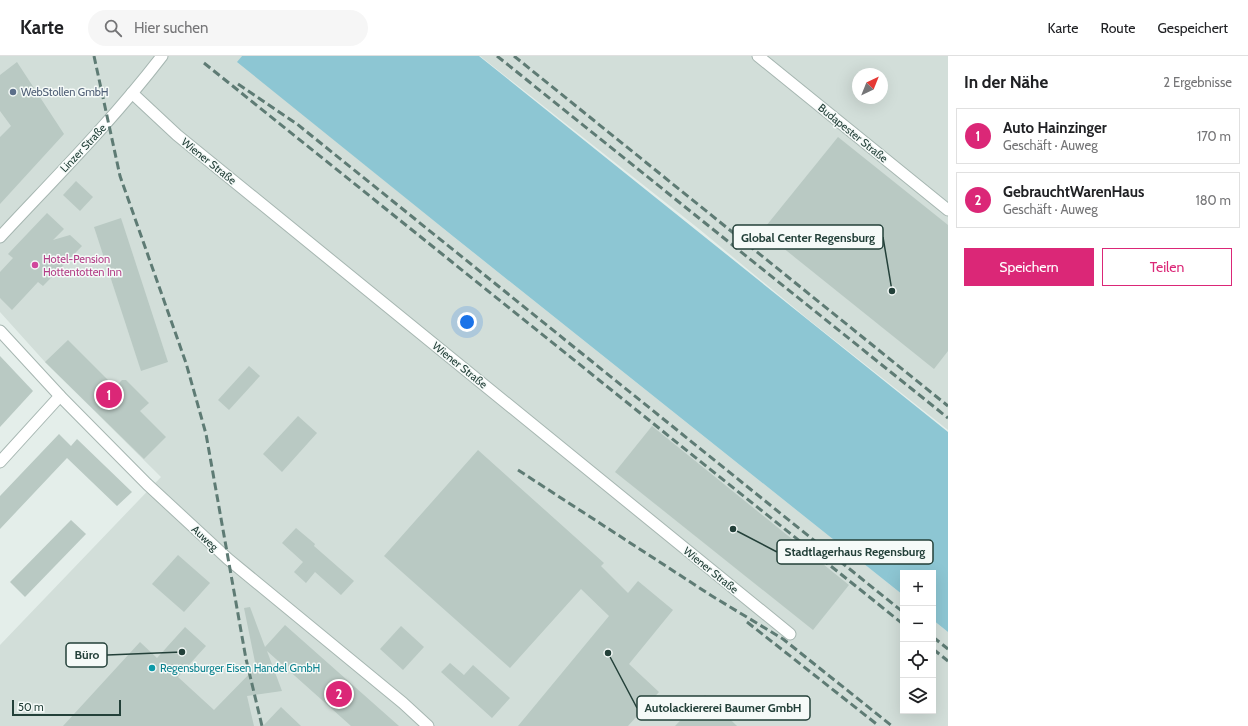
<!DOCTYPE html>
<html lang="de">
<head>
<meta charset="utf-8">
<style>
  :root { --surface:#fff; --page:#f6f6f6; --text:#202124; --muted:#757577; --line:#e0e0e0; --accent:#db2777 }
  body { margin:0; font-family:Cabin,sans-serif; background:var(--page); color:var(--text) }
  .controls { position:absolute; right:12px; bottom:12px; display:grid; overflow:hidden; border-radius:0px; box-shadow:0 4px 16px #0002 }
  .controls button { width:36px; height:36px; display:grid; place-items:center; padding:0; border:0; border-bottom:1px solid var(--line); background:var(--surface); color:var(--text); font:20px sans-serif }
  .compass { position:absolute; left:852px; top:12px; width:36px; height:36px; border-radius:50%; background:var(--surface); box-shadow:0 4px 16px #0002; rotate:43deg }
  .scale { position:absolute; left:12px; bottom:10px; width:109px; box-sizing:border-box; padding-left:4px; border:2px solid #234039; border-top:0; font-size:11px; line-height:14px; white-space:nowrap; color:#234039; -webkit-text-stroke:3px #f5faf8; paint-order:stroke }
  .you { position:absolute; left:467px; top:266px; width:14px; height:14px; margin:-10px; border:3px solid #fff; border-radius:50%; background:#1a73e8; box-shadow:0 0 0 6px #1a73e833 }
  .badge { display:grid; place-items:center; width:26px; height:26px; border-radius:50%; background:var(--accent); color:#fff; font-size:13px; font-weight:700 }
  .pin { position:absolute; translate:-50% -50%; border:2px solid #fff; box-shadow:0 1px 4px #0006 }
  .list { margin:0; padding:0; list-style:none }
  h2 { display:flex; justify-content:space-between; align-items:center; height:52px; margin:0; padding:0 16px; font-size:17px }
  h2 small { font-size:13px; font-weight:400; color:var(--muted) }
  .list li { display:grid; grid-template-columns:26px 1fr auto; gap:12px; align-items:center; box-sizing:border-box; height:56px; margin:0 8px 8px; padding:0 8px; border:1px solid var(--line); border-radius:0px }
  .list b { display:block; font-size:15px; white-space:nowrap }
  .list p { margin:0; font-size:13px; white-space:nowrap; color:var(--muted) }
  .list em { font-size:13px; font-style:normal; color:var(--muted) }
  .actions { display:flex; gap:8px; padding:12px 16px }
  .actions a { flex:1; padding:9px 0; border:1px solid var(--accent); border-radius:0px; text-align:center; font-size:14px; color:var(--accent) }
  .actions .main { background:var(--accent); color:#fff }
  .icon { flex:none; width:22px; height:22px; fill:none; stroke:currentColor; stroke-width:2; stroke-linecap:round; stroke-linejoin:round }
  .map { position:relative; flex:none; width:948px; height:670px; overflow:hidden }
  header { display:flex; align-items:center; gap:24px; box-sizing:border-box; height:56px; padding:0 20px; background:var(--surface); border-bottom:1px solid var(--line) }
  header strong { font-size:19px }
  nav { display:flex; gap:22px; margin-inline-start:auto; font-size:14px }
  .search { width:280px; height:36px; background:var(--page); display:flex; align-items:center; gap:10px; box-sizing:border-box; padding:0 14px; border-radius:22px; color:var(--muted); font-size:15px }
  main { display:flex }
  aside { flex:1; background:var(--surface) }
  .map>svg:first-child { display:block }
  .built { fill:#d2ded9; fill-rule:evenodd }
  .water { fill:#8dc6d3 }
  .building { fill:#b9c9c3 }
  .lines { fill:none; stroke-linecap:round; stroke-linejoin:round }
  .minor-casing { stroke:#a6b6b1; stroke-width:13 }
  .minor { stroke:#fff; stroke-width:11 }
  .rail { stroke:#5e7b74; stroke-width:3; stroke-dasharray:8 4; stroke-linecap:butt }
  .service-dot { fill:#5c6f8a; stroke:#f5faf8; stroke-width:1.5 }
  .hotel-dot { fill:#d1479c; stroke:#f5faf8; stroke-width:1.5 }
  .culture-dot { fill:#0f9aa8; stroke:#f5faf8; stroke-width:1.5 }
  .labels { text-anchor:middle; stroke-width:3; stroke-linejoin:round; paint-order:stroke }
  .service-label { font-size:11px; fill:#4e5e75; stroke:#f5faf8; text-anchor:start }
  .street-label { font-size:11px; fill:#234039; stroke:#f5faf8 }
  .hotel-label { font-size:11px; fill:#b23c85; stroke:#f5faf8; text-anchor:start }
  .culture-label { font-size:11px; fill:#0d838f; stroke:#f5faf8; text-anchor:start }
  .leader { fill:none; stroke:#234039; stroke-width:1.5 }
  .callout-dot { fill:#234039; stroke:#f5faf8; stroke-width:1.5 }
  .callout { fill:#f5faf8; stroke:#234039; stroke-width:1.5 }
  .callout-label { font-size:12px; text-anchor:middle; font-weight:bold; fill:#234039 }
</style>
</head>
<body>
<header>
<strong>Karte</strong>
<div class="search"><svg class="icon" aria-label="search" viewBox="0 0 24 24"><circle cx="10" cy="10" r="6"/><path d="M15 15l6 6"/></svg>Hier suchen</div>
<nav><a>Karte</a><a>Route</a><a>Gespeichert</a></nav>
</header>
<main>
<div class="map">
<svg width="948" height="670" viewBox="0 0 948 670">
  <rect width="100%" height="100%" fill="#e4eeea"/>
  <g class="built">
    <polygon points="0,0 242,0 238,6 454,181 903,539 903,655 933,655 933,564 948,576 948,670 0,670 0,589 161,421 45,306 0,256"/>
    <path d="M 480,0 L 948,0 L 948,374 L 809,264 L 699,173 ZM 858,18 L 882,18 L 882,42 L 858,42 Z"/>
  </g>
  <polygon class="water" points="242,0 479,0 948,376 948,576 933,564 933,517 903,517 903,539 454,181 237,6"/>
  <g class="building">
    <polygon points="17,6 64,78 0,148 0,81 11,70 0,55 0,19"/>
    <polygon points="838,81 948,169 948,295 934,313 762,175"/>
    <polygon points="76,125 93,141 80,155 63,139"/>
    <polygon points="47,157 64,173 53,184 70,179 82,190 43,230 38,226 12,254 0,242 0,216 13,202 8,198"/>
    <polygon points="121,162 168,306 141,315 94,171"/>
    <polygon points="68,284 115,331 122,324 126,324 149,347 140,355 166,381 144,403 45,306"/>
    <polygon points="0,300 33,335 0,371"/>
    <polygon points="249,310 260,320 229,354 218,344"/>
    <polygon points="298,360 317,377 282,416 263,398"/>
    <polygon points="652,370 849,529 813,574 615,416"/>
    <polygon points="59,378 71,390 77,383 132,436 117,450 67,402 0,473 0,440"/>
    <polygon points="478,394 604,507 601,510 628,537 638,525 673,554 629,608 659,636 628,670 518,670 609,560 581,533 510,612 384,500"/>
    <polygon points="71,464 86,478 25,541 10,526"/>
    <polygon points="296,472 315,488 314,490 354,525 341,539 315,516 306,527 294,516 303,506 282,487"/>
    <polygon points="178,499 210,527 184,556 152,528"/>
    <polygon points="250,551 265,591 285,569 399,670 351,670 267,595 282,635 247,640 254,670 63,670 140,586 157,602 185,571 206,590 178,621 214,654 256,611 244,552"/>
    <polygon points="401,570 424,591 403,614 380,593"/>
    <polygon points="450,607 464,619 473,609 510,642 492,662 441,616"/>
    <polygon points="705,639 737,670 675,670"/>
    <polygon points="281,651 301,670 263,670"/>
  </g>
  <g class="lines">
    <g class="minor-casing">
      <g id="minor">
        <polyline points="758,0 948,154"/>
        <polyline points="132,37 177,79 790,578"/>
        <path d="M 0,181 C 55,122 113,64 162,0"/>
        <polyline points="0,275 60,340 147,428 228,503 403,647 428,670"/>
        <polyline points="0,406 60,340"/>
      </g>
    </g>
    <use href="#minor" class="minor"/>
    <g class="rail">
      <polyline points="94,0 120,120 186,307 206,378 246,603 262,670"/>
      <polyline points="497,0 948,362"/>
      <polyline points="514,0 948,350"/>
      <polyline points="204,7 903,568"/>
      <polyline points="238,28 297,68 903,556"/>
      <polyline points="518,414 712,540 783,583 892,670"/>
      <polyline points="747,566 879,670"/>
      <polyline points="933,581 948,593"/>
      <polyline points="933,593 948,605"/>
    </g>
  </g>
  <circle class="service-dot" cx="13" cy="36" r="4"/>
  <circle class="hotel-dot" cx="35" cy="209" r="4"/>
  <circle class="culture-dot" cx="152" cy="612" r="4"/>
  <g class="labels">
    <g class="service-label">
      <text x="21" y="40">WebStollen GmbH</text>
    </g>
    <g class="street-label">
      <text transform="translate(853 77) rotate(39)" y="4">Budapester Straße</text>
      <text transform="translate(83 92) rotate(-47)" y="4">Linzer Straße</text>
      <text transform="translate(209 105) rotate(39)" y="4">Wiener Straße</text>
      <text transform="translate(460 309) rotate(39)" y="4">Wiener Straße</text>
      <text transform="translate(205 482) rotate(43)" y="4">Auweg</text>
      <text transform="translate(711 514) rotate(39)" y="4">Wiener Straße</text>
    </g>
    <g class="hotel-label">
      <text x="43" y="207">Hotel-Pension<tspan x="43" dy="13">Hottentotten Inn</tspan></text>
    </g>
    <g class="culture-label">
      <text x="160" y="616">Regensburger Eisen Handel GmbH</text>
    </g>
  </g>
  <path class="leader" d="M892 235L883 181M733 473L777 496M182 596L107 599M608 597L637 652"/>
  <g class="callout-dot">
    <circle cx="892" cy="235" r="4"/>
    <circle cx="733" cy="473" r="4"/>
    <circle cx="182" cy="596" r="4"/>
    <circle cx="608" cy="597" r="4"/>
  </g>
  <g class="callout">
    <rect x="733" y="169" width="150" height="24" rx="4"/>
    <rect x="777" y="484" width="156" height="24" rx="4"/>
    <rect x="66" y="587" width="41" height="24" rx="4"/>
    <rect x="637" y="640" width="173" height="24" rx="4"/>
  </g>
  <g class="callout-label">
    <text x="808" y="186">Global Center Regensburg</text>
    <text x="855" y="500">Stadtlagerhaus Regensburg</text>
    <text x="87" y="603">Büro</text>
    <text x="723" y="656">Autolackiererei Baumer GmbH</text>
  </g>
</svg>
<div class="controls">
<button>+</button>
<button>−</button>
<button><svg class="icon" aria-label="locate" viewBox="0 0 24 24"><circle cx="12" cy="12" r="6"/><path d="M12 2v4M12 18v4M2 12h4M18 12h4"/></svg></button>
<button><svg class="icon" aria-label="layers" viewBox="0 0 24 24"><path d="M12 4l9 5-9 5-9-5zM3 14l9 5 9-5"/></svg></button>
</div>
<svg class="compass" viewBox="-18 -18 36 36"><path d="M0-13l5 13h-10z" fill="#e53935"/><path d="M0 13l5-13h-10z" fill="#757577"/></svg>
<div class="scale">50 m</div>
<div class="you"></div>
<div class="pin badge" style="left:109px;top:339px">1</div>
<div class="pin badge" style="left:339px;top:638px">2</div>
</div>
<aside>
<h2>In der Nähe<small>2 Ergebnisse</small></h2>
<ul class="list">
<li><span class="badge">1</span><div><b>Auto Hainzinger</b><p>Geschäft · Auweg</p></div><em>170 m</em></li>
<li><span class="badge">2</span><div><b>GebrauchtWarenHaus</b><p>Geschäft · Auweg</p></div><em>180 m</em></li>
</ul>
<div class="actions"><a class="main">Speichern</a><a>Teilen</a></div>
</aside>
</main>
</body>
</html>
